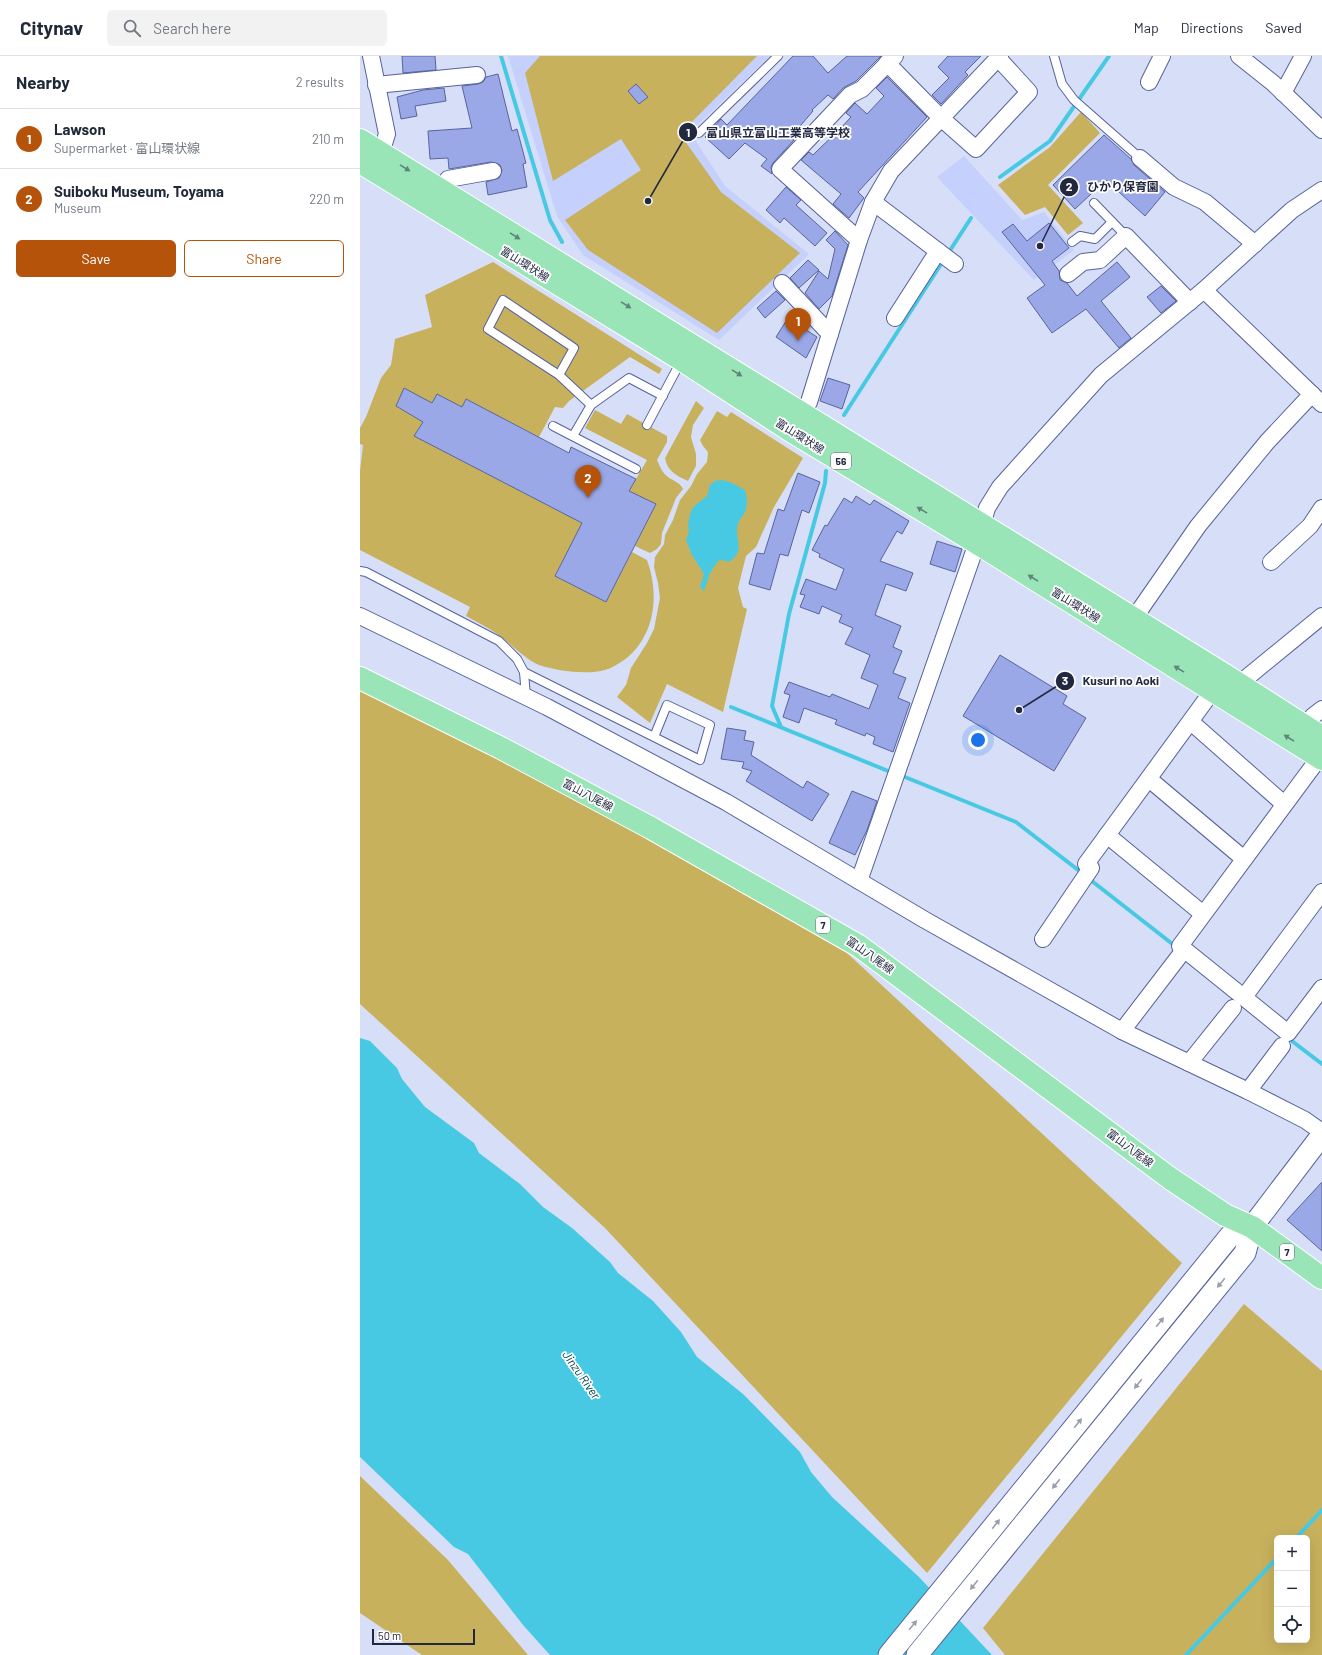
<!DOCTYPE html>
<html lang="en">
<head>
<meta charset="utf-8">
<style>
  :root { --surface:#fff; --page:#f2f2f3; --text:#1f2937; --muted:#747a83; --line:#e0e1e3; --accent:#b45309 }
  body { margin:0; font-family:Barlow,"Noto Sans JP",sans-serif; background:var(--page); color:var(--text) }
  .controls { position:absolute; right:12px; bottom:12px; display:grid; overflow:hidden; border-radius:6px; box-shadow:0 4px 16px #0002 }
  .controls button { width:36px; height:36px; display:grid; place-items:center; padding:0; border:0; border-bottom:1px solid var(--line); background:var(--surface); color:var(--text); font:20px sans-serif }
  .scale { position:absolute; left:12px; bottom:10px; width:103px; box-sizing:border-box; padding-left:4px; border:2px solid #232841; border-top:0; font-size:11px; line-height:14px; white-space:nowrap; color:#232841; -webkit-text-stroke:3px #fff; paint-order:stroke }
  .you { position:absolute; left:618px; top:684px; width:14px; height:14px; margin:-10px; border:3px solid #fff; border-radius:50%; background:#1a73e8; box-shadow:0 0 0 6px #1a73e833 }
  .badge { display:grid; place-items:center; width:26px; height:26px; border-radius:50%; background:var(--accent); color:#fff; font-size:13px; font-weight:700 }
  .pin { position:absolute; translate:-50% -33px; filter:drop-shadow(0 1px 2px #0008) }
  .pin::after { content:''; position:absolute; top:21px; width:14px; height:12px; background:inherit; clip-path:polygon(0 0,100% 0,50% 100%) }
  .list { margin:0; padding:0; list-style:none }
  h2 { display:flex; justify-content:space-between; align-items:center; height:52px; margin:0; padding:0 16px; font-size:17px }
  h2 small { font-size:13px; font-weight:400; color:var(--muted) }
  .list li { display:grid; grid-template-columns:26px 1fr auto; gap:12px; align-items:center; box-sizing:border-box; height:60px; padding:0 16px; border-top:1px solid var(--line) }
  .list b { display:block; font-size:15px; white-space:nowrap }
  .list p { margin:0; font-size:13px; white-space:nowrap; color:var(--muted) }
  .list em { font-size:13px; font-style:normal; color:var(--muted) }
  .actions { display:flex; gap:8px; padding:12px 16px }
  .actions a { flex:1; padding:9px 0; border:1px solid var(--accent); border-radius:6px; text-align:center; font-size:14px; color:var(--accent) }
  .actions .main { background:var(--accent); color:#fff }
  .icon { flex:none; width:22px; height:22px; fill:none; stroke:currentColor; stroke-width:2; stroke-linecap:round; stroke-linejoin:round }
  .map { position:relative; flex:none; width:962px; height:1599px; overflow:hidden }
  header { display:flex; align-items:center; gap:24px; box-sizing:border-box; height:56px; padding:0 20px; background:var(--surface); border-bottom:1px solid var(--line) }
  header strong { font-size:19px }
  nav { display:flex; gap:22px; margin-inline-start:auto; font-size:14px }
  .search { width:280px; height:36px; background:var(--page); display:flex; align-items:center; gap:10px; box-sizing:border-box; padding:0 14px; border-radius:6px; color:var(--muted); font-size:15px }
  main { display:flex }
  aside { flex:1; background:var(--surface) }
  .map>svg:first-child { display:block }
  .built { fill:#c5d0fc }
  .green { fill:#c8b15d; fill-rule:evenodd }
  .water { fill:#47c9e4 }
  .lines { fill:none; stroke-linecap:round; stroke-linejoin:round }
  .stream { stroke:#47c9e4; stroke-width:4 }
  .building { fill:#9aa8e7; stroke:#58649d }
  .service-casing { stroke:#56629b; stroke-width:10 }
  .minor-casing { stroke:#56629b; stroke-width:18 }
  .tertiary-casing { stroke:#56629b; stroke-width:23 }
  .primary-casing { stroke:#fff; stroke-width:24 }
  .service { stroke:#fff; stroke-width:8 }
  .minor { stroke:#fff; stroke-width:16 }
  .tertiary { stroke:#fff; stroke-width:21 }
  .primary { stroke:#9ae5b8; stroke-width:22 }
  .oneway { fill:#5e867c }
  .oneway2 { fill:#9c9eaa }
  .labels { text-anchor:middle; stroke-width:3.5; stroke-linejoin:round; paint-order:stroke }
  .shield { fill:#fff; stroke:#65687a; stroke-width:1 }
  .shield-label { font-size:10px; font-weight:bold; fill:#232841 }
  .street-label { font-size:11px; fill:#232841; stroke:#fff }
  .water-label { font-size:12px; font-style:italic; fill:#04414c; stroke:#fff }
  .leader { fill:none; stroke:#232841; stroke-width:1.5 }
  .callout-dot { fill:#232841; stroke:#fff; stroke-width:1.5 }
  .mark-label { font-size:12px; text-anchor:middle; font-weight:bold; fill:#fff }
  .callout-label { font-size:12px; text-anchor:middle; font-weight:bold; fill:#232841; stroke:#fff; stroke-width:3.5; stroke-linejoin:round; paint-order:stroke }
</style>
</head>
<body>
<header>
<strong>Citynav</strong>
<div class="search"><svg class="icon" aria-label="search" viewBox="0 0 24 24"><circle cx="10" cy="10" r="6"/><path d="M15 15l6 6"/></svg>Search here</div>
<nav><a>Map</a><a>Directions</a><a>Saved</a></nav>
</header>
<main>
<aside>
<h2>Nearby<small>2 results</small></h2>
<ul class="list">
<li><span class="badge">1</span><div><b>Lawson</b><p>Supermarket · 富山環状線</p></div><em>210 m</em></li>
<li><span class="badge">2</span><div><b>Suiboku Museum, Toyama</b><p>Museum</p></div><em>220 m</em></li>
</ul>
<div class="actions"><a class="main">Save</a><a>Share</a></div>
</aside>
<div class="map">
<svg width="962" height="1599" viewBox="0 0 962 1599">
  <rect width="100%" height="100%" fill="#d7def8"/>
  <g class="built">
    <polygon points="148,0 410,0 330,76 365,130 449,198 359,284 223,199 197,160"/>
    <polygon points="604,100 662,164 684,156 714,194 674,224 577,121"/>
  </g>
  <g class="green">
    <polygon points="180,0 397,0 320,78 361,136 440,197 357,277 228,194 205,164 281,114 261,83 193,125 165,17"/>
    <polygon points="721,56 740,77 688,129 723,167 708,179 685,151 665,159 638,129 690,91"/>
    <path d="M 133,206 L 302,313 L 299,318 L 270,301 L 209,345 L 203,352 L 195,351 L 179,381 L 106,343 L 102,351 L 77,338 L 66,358 L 45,332 L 36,350 L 63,366 L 55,380 L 222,467 L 195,520 L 246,546 L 272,496 L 287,504 C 300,539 295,581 264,604 C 258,608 252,612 245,614 C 228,619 196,615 179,609 C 165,603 152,589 140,580 C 129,572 117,566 106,560 L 110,551 L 0,494 L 0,415 L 3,389 L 0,388 L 0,372 L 6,361 L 21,322 L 31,309 L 35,283 L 72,271 L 65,239 Z"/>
    <path d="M 336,345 L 344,352 L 333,369 L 331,381 L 336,398 L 336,410 L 328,425 C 317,420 307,415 305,402 Z"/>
    <path d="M 235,354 L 261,368 L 267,358 L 307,380 L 307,386 L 297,404 C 300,410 302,417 308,421 C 313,425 320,426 323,433 L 316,442 L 302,477 L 301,488 L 297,493 L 290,497 L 275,490 L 296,448 L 269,435 L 287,404 L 225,372 Z"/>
    <polygon points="357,355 367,361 371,356 443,402 414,451 396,491 386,500 378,532 383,551 387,553 363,656 307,628 290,667 257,641 266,629 271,612 287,587 294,573 300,542 298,527 294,511 295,501 304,488 305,479 313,464 320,444 331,430 337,418 347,406 348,396 343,390 340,384"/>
    <polygon points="0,630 149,703 487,897 822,1207 567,1517 245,1172 0,948"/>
    <path d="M 884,1248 L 962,1315 L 962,1599 L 645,1599 L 623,1572 ZM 917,1482 L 947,1482 L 947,1584 L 917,1584 Z"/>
    <polygon points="0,1420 88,1504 168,1599 62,1599 0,1557"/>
  </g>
  <g class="water">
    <path d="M 362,424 L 372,427 L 385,434 C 387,441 388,449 385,456 C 382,462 379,462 377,472 C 376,486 385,495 369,506 L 363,504 L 358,505 L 350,517 L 344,535 L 340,531 L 344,518 L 332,499 L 326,484 L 329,475 L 328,469 L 330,458 L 333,451 L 347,440 L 350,429 L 355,425 Z"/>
    <polygon points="0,982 10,985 37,1012 42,1023 65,1051 114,1087 119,1097 160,1128 183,1151 212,1172 250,1206 258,1217 293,1245 321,1276 337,1301 383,1338 440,1396 451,1416 472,1441 559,1521 632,1599 190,1599 163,1569 108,1498 94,1491 0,1401"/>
  </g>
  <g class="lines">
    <g class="stream">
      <polyline points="141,0 190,164 202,186"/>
      <polyline points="640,121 690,85 749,0"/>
      <polyline points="587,199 611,162"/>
      <polyline points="484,359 583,205"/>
      <polyline points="371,651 533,717"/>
      <polyline points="421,671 412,650 429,558 465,427 466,415"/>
      <polyline points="540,719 656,766 722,817"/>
      <polyline points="728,822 815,890"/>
      <polyline points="928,982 962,1008"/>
      <polyline points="936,1482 962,1454"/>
      <polyline points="826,1599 917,1502"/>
    </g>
  </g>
  <g class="building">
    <polygon points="42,0 75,0 76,14 43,17"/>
    <polygon points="433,0 453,0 468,17 487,0 521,0 496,25 483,32 473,43 468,39 452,54 453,55 430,82 434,84 413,107 411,111 412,118 401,110 407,103 385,87 369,103 345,81 361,63 367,69"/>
    <polygon points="588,0 621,0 605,16 608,19 581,48 572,39 589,22 578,11"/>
    <polygon points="138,18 152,75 157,73 166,107 163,108 167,131 128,139 126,126 139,122 142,114 140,109 131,106 89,113 88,102 70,103 68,75 112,72 102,30 118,28 123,26 126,21"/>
    <polygon points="527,21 567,61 498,136 504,142 489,162 473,148 481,138 441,104 449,96 453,99 458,94 478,75 491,61 486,57 495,47 507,58 524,40 516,32"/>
    <polygon points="276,28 288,41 279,48 268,35"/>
    <polygon points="84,32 86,45 55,50 57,60 41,63 37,41 63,34"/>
    <polygon points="744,79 771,103 774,109 805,136 785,160 746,124 715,153 693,129"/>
    <polygon points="426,131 441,144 436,149 467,177 455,190 424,162 420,167 406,154"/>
    <polygon points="689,167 709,192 692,205 699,215 700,224 707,227 717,240 757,206 770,221 741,245 771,282 759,292 726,253 692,277 667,242 685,229 642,176 653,168 667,185"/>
    <polygon points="475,175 488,189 472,240 459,253 445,237 459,215 468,223 475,193 466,184"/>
    <polygon points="448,204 459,214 439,232 430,222"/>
    <polygon points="801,230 816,245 801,257 787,241"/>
    <polygon points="416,235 425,244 405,262 397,252"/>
    <polygon points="428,262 457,281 446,302 416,281"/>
    <polygon points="468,322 490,329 482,353 460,345"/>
    <polygon points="44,332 72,347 77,338 102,351 106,343 209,397 211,391 276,423 269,435 296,448 246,546 195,520 222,467 54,380 63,366 36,350"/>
    <polygon points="438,417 460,426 449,457 442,454 428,500 420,498 410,534 389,528 397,497 404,498 418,453 424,455"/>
    <polygon points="496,440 510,449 514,444 549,465 542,478 537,475 520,505 553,517 546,535 526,528 515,559 541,570 533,591 542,595 533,617 546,622 538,642 550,647 533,696 513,688 515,681 506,677 505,680 475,668 477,664 444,652 439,667 423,661 430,639 424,637 429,626 470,641 472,638 509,653 518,629 501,622 510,599 485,588 493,572 479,566 482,559 462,550 459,558 440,551 445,539 440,538 446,523 476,534 484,513 459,501 460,498 452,494 465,469 467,470 484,442 492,447"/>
    <polygon points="577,485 602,493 595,516 570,508"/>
    <polygon points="640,599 707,640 703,648 726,662 694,715 603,660"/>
    <polygon points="367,672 386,675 384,684 394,686 391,699 443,732 447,725 469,738 452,765 386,725 392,715 382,712 384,706 361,703"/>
    <polygon points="492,735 517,745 507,774 495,799 469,787"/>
    <polygon points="962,1126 962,1195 927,1164"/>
  </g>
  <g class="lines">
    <g class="service-casing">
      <g id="service">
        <polyline points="694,0 702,28 714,44 780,102"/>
        <polyline points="339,77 418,0"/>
        <polyline points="734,147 766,180"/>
        <polyline points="712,186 720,180 735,183 752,166"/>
        <polyline points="199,319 214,292 143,244 128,273 199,319 231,349 269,322 303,340"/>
        <polyline points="287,369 321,305"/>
        <polyline points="193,370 276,413"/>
        <polyline points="213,380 231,349"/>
        <polyline points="0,515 6,516 139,585 157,603 164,616 166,641"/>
        <path d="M 164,616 C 223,645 281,675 340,704 L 350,669 L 307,649 L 294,681"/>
      </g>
    </g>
    <g class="minor-casing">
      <g id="minor">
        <polyline points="11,0 27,78 21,97 15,106"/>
        <polyline points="879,0 913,27 962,74"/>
        <polyline points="527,7 581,62 616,93 669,36 638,2"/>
        <polyline points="789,26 802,0"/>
        <polyline points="16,29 117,19"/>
        <polyline points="923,37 943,0"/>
        <polyline points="780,102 814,131 845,146 895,188"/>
        <polyline points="80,133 88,123 133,115"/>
        <polyline points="513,146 595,208"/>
        <polyline points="499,184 420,113 490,39 502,33 535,0"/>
        <polyline points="708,218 723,206 740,204 766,180 830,246"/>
        <polyline points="422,227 470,278"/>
        <polyline points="844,234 962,348"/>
        <polyline points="535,262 578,195"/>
        <polyline points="436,367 449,346 499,184 513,146 531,115 640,0"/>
        <polyline points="911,506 950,470 962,452"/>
        <polyline points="0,560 187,651 366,746 565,864 762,975 888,1035 945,1064 962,1076"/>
        <polyline points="768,571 838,470 907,386 952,338"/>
        <polyline points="879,628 962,560"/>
        <polyline points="831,666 924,748"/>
        <polyline points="945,670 953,660 962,653"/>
        <polyline points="962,698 820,890 928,977 962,932"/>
        <polyline points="789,723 884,803"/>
        <polyline points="747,779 843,858"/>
        <polyline points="499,825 617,487 627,452 640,431 741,319 844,234 932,154 962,134"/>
        <polyline points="683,883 731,812 726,808 859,626"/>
        <polyline points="884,941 962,836"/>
        <polyline points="762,975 824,894"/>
        <polyline points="829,1007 873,952"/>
        <polyline points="888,1035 922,990"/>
      </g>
    </g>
    <g class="tertiary-casing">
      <g id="tertiary">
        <polyline points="529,1599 870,1180 892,1171"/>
        <polyline points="557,1599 885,1197 892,1171 962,1079"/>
      </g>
    </g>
    <g class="primary-casing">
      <g id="primary">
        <polyline points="0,84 865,619 962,681"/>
        <polyline points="0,106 322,304 431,375 617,487 962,703"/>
        <polyline points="0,622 141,692 291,772 499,890 811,1123 865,1159 892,1171 962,1222"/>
      </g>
    </g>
    <use href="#service" class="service"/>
    <use href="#minor" class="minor"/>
    <use href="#tertiary" class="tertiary"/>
    <use href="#primary" class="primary"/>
  </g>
  <defs><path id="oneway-solid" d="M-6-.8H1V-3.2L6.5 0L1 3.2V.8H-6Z"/></defs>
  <g class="oneway">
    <use href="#oneway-solid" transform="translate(45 112) rotate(32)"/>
    <use href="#oneway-solid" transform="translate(155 180) rotate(32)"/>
    <use href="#oneway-solid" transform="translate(266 249) rotate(32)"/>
    <use href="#oneway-solid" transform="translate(377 317) rotate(32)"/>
    <use href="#oneway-solid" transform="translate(562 454) rotate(-149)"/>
    <use href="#oneway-solid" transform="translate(673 522) rotate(-148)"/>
    <use href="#oneway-solid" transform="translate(819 613) rotate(-148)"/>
    <use href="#oneway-solid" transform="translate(929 682) rotate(-148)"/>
  </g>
  <g class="oneway2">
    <use href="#oneway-solid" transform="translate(861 1227) rotate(129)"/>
    <use href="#oneway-solid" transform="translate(800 1266) rotate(-51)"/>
    <use href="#oneway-solid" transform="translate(778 1328) rotate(129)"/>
    <use href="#oneway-solid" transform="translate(718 1367) rotate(-51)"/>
    <use href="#oneway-solid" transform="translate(696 1428) rotate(129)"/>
    <use href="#oneway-solid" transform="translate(636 1468) rotate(-51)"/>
    <use href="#oneway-solid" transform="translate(614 1529) rotate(129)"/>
    <use href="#oneway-solid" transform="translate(553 1569) rotate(-51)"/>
  </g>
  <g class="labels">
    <g class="shield">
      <rect x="471" y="397" width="20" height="16" rx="3"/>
      <rect x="456" y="861" width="14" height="16" rx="3"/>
      <rect x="920" y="1188" width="14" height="16" rx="3"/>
    </g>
    <g class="shield-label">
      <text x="481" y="409">56</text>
      <text x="463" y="873">7</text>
      <text x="927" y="1200">7</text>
    </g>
    <g class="street-label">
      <text transform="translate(165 208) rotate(32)" y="4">富山環状線</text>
      <text transform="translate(440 380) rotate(32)" y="4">富山環状線</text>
      <text transform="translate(716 549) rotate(32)" y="4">富山環状線</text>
      <text transform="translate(228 739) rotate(28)" y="4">富山八尾線</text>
      <text transform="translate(510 899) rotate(35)" y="4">富山八尾線</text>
      <text transform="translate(770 1092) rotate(37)" y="4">富山八尾線</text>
    </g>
    <g class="water-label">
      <text transform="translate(221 1319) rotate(55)" y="4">Jinzu River</text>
    </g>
  </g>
  <path class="leader" d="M288 145L328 76M680 190L709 131M659 654L705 625"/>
  <g class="callout-dot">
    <circle cx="288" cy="145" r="4"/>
    <circle cx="680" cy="190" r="4"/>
    <circle cx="659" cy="654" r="4"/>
    <circle cx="328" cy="76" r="10"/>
    <circle cx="709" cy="131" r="10"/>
    <circle cx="705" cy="625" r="10"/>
  </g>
  <g class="mark-label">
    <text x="328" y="81">1</text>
    <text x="709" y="135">2</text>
    <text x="705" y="629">3</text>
  </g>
  <g class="callout-label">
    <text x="418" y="81">富山県立富山工業高等学校</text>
    <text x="763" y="135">ひかり保育園</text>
    <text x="761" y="629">Kusuri no Aoki</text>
  </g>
</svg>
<div class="controls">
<button>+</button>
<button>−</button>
<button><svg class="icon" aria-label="locate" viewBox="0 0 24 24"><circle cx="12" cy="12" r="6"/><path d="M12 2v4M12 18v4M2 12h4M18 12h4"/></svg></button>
</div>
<div class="scale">50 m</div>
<div class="you"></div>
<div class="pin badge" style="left:438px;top:285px">1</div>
<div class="pin badge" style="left:228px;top:442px">2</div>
</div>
</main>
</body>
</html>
